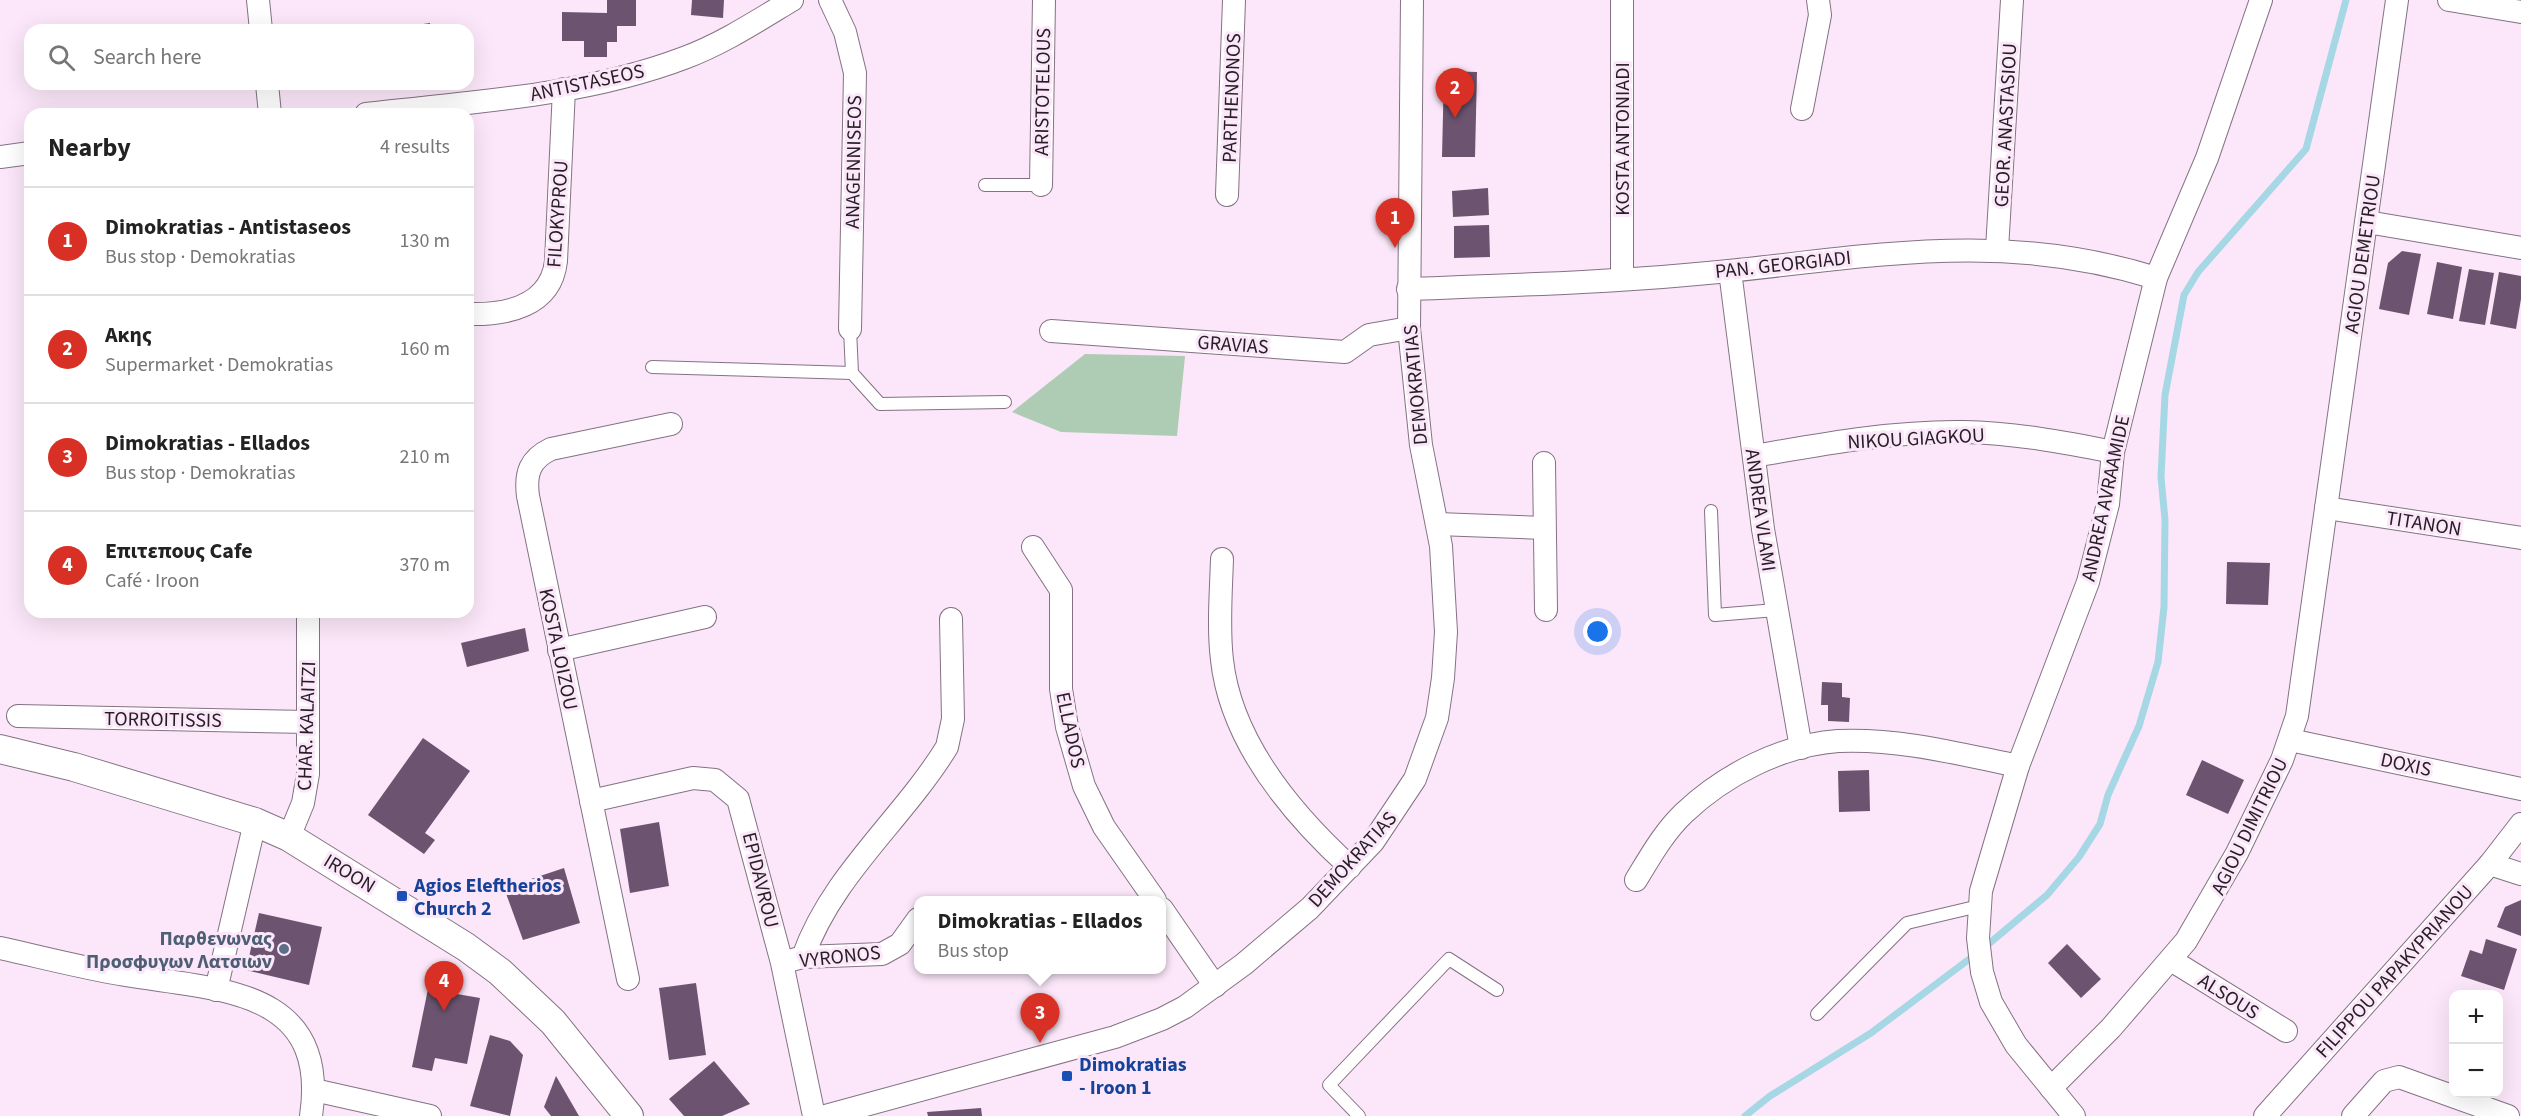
<!DOCTYPE html>
<html lang="en">
<head>
<meta charset="utf-8">
<style>
  :root { --surface:#fff; --page:#f2f2f2; --text:#222; --muted:#767676; --line:#e0e0e0; --accent:#d93025 }
  body { margin:0; font-family:"Source Sans 3",sans-serif; background:var(--page); color:var(--text) }
  .controls { position:absolute; right:18px; bottom:18px; display:grid; overflow:hidden; border-radius:12px; box-shadow:0 6px 24px #0002 }
  .controls button { width:54px; height:54px; display:grid; place-items:center; padding:0; border:0; border-bottom:2px solid var(--line); background:var(--surface); color:var(--text); font:30px sans-serif }
  .you { position:absolute; left:1598px; top:632px; width:21px; height:21px; margin:-15px; border:4px solid #fff; border-radius:50%; background:#1a73e8; box-shadow:0 0 0 9px #1a73e833 }
  .badge { display:grid; place-items:center; width:39px; height:39px; border-radius:50%; background:var(--accent); color:#fff; font-size:20px; font-weight:700 }
  .pin { position:absolute; translate:-50% -50px; filter:drop-shadow(0 2px 3px #0008) }
  .pin::after { content:''; position:absolute; top:32px; width:21px; height:18px; background:inherit; clip-path:polygon(0 0,100% 0,50% 100%) }
  .popup { position:absolute; left:914px; top:896px; width:252px; height:78px; box-sizing:border-box; display:grid; place-content:center; border-radius:12px; background:var(--surface); filter:drop-shadow(0 2px 4px #0005); font-size:20px; white-space:nowrap; color:var(--muted) }
  .popup b { font-size:22px; color:var(--text) }
  .popup::after { content:''; position:absolute; left:50%; top:100%; margin-left:-12px; border:12px solid transparent; border-top-color:var(--surface) }
  .list { margin:0; padding:0; list-style:none }
  h2 { display:flex; justify-content:space-between; align-items:center; height:78px; margin:0; padding:0 24px; font-size:26px }
  h2 small { font-size:20px; font-weight:400; color:var(--muted) }
  .list li { display:grid; grid-template-columns:39px 1fr auto; gap:18px; align-items:center; box-sizing:border-box; height:108px; padding:0 24px; border-top:2px solid var(--line) }
  .list b { display:block; font-size:22px; white-space:nowrap }
  .list p { margin:0; font-size:20px; white-space:nowrap; color:var(--muted) }
  .list em { font-size:20px; font-style:normal; color:var(--muted) }
  .icon { flex:none; width:33px; height:33px; fill:none; stroke:currentColor; stroke-width:2; stroke-linecap:round; stroke-linejoin:round }
  .map { position:relative; flex:none; width:2521px; height:1116px; overflow:hidden }
  .search { position:absolute; background:var(--surface); box-shadow:0 6px 24px #0002; left:24px; top:24px; width:450px; height:66px; display:flex; align-items:center; gap:15px; box-sizing:border-box; padding:0 21px; border-radius:18px; color:var(--muted); font-size:22px }
  .panel { position:absolute; background:var(--surface); box-shadow:0 6px 24px #0002; left:24px; top:108px; width:450px; height:510px; border-radius:18px }
  .map>svg:first-child { display:block }
  .green { fill:#aeccb4 }
  .lines { fill:none; stroke-linecap:round; stroke-linejoin:round }
  .stream { stroke:#a6d7e4; stroke-width:7 }
  .building { fill:#6c5470 }
  .service-casing { stroke:#847283; stroke-width:14 }
  .minor-casing { stroke:#847283; stroke-width:24 }
  .tertiary-casing { stroke:#847283; stroke-width:30 }
  .service { stroke:#fff; stroke-width:12 }
  .minor { stroke:#fff; stroke-width:22 }
  .tertiary { stroke:#fff; stroke-width:28 }
  .transit-dot { fill:#1a4fb4; stroke:#fbe7f9; stroke-width:2 }
  .service-dot { fill:#5c6f8a; stroke:#fbe7f9; stroke-width:2 }
  .labels { text-anchor:middle; stroke-width:6; stroke-linejoin:round; paint-order:stroke }
  .street-label { font-size:20px; fill:#251e25; stroke:#fbe7f9 }
  .transit-label { font-size:20px; font-weight:bold; fill:#164399; stroke:#fbe7f9; text-anchor:start }
  .service-label { font-size:20px; font-weight:bold; fill:#4e5e75; stroke:#fbe7f9; text-anchor:end }
</style>
</head>
<body>
<div class="map">
<svg width="2521" height="1116" viewBox="0 0 2521 1116">
  <rect width="100%" height="100%" fill="#fbe7f9"/>
  <polygon class="green" points="1085,354 1185,356 1177,436 1061,432 1012,412"/>
  <g class="lines">
    <g class="stream">
      <polyline points="1985,947 2047,895 2079,857 2100,824 2108,795 2139,726 2158,662 2164,607 2165,520 2161,477 2165,395 2184,295 2198,272 2306,149 2346,0"/>
      <polyline points="1745,1116 1770,1096 1871,1033 1976,954"/>
    </g>
  </g>
  <g class="building">
    <polygon points="607,0 636,0 636,26 617,26 617,42 607,42 607,57 584,57 584,41 562,41 562,12 607,13"/>
    <polygon points="692,0 724,0 723,18 691,15"/>
    <polygon points="430,23 431,30 403,30 403,27"/>
    <polygon points="1444,71 1477,72 1475,157 1442,157"/>
    <polygon points="1488,188 1489,215 1453,217 1452,191"/>
    <polygon points="1489,225 1490,257 1454,258 1454,226"/>
    <polygon points="2402,251 2421,254 2409,315 2379,309 2388,263"/>
    <polygon points="2437,262 2462,267 2453,319 2427,314"/>
    <polygon points="2469,269 2494,273 2485,325 2459,321"/>
    <polygon points="2499,272 2521,276 2521,299 2516,329 2490,324"/>
    <polygon points="2227,562 2270,563 2268,605 2226,604"/>
    <polygon points="525,628 529,651 467,667 461,643"/>
    <polygon points="1822,682 1842,683 1842,697 1850,698 1849,722 1828,721 1828,705 1821,705"/>
    <polygon points="423,738 470,771 425,833 435,840 424,854 368,815"/>
    <polygon points="2202,760 2244,780 2228,814 2186,795"/>
    <polygon points="1869,770 1870,811 1839,812 1838,771"/>
    <polygon points="659,822 669,886 630,893 620,829"/>
    <polygon points="564,868 580,923 523,940 504,888"/>
    <polygon points="2521,900 2521,936 2497,927 2505,907"/>
    <polygon points="259,913 322,927 309,985 246,970"/>
    <polygon points="2486,939 2517,949 2504,990 2461,976 2470,950 2482,954"/>
    <polygon points="2067,944 2101,979 2081,998 2048,963"/>
    <polygon points="696,983 706,1055 669,1060 659,988"/>
    <polygon points="428,989 480,998 467,1064 435,1058 432,1071 412,1067"/>
    <polygon points="490,1035 510,1041 523,1055 510,1116 470,1106"/>
    <polygon points="714,1061 750,1104 722,1116 684,1116 669,1099"/>
    <polygon points="556,1076 579,1116 551,1116 544,1107"/>
    <polygon points="981,1108 982,1116 928,1116 927,1112"/>
  </g>
  <g class="lines">
    <g class="service-casing">
      <g id="service">
        <polyline points="985,185 1041,185"/>
        <polyline points="850,329 852,373 880,404 1005,402"/>
        <polyline points="652,367 852,373"/>
        <polyline points="1711,511 1715,615 1776,610"/>
        <polyline points="1817,1014 1907,923 1979,906"/>
        <polyline points="1359,1116 1329,1085 1449,959 1497,990"/>
      </g>
    </g>
    <g class="minor-casing">
      <g id="minor">
        <polyline points="258,0 261,30"/>
        <polyline points="830,0 845,32 855,73 850,329"/>
        <polyline points="2449,0 2521,12"/>
        <polyline points="267,84 270,114"/>
        <polyline points="1802,109 1820,15 1818,0"/>
        <path d="M 366,114 C 471,102 584,96 684,58 C 722,44 757,21 792,0"/>
        <polyline points="0,157 30,153"/>
        <polyline points="1041,185 1044,0"/>
        <polyline points="1227,195 1234,0"/>
        <polyline points="2367,222 2521,248"/>
        <polyline points="1997,249 2012,0"/>
        <polyline points="1730,271 1763,529 1801,748"/>
        <polyline points="1622,279 1622,0"/>
        <path d="M 1408,289 C 1515,285 1623,282 1729,271 C 1880,255 2006,231 2156,278"/>
        <path d="M 468,314 C 506,315 551,307 556,261 L 564,89"/>
        <polyline points="1051,331 1345,352 1369,335 1409,328"/>
        <path d="M 1754,456 C 1823,444 1893,431 1963,432 C 2014,433 2064,442 2113,452"/>
        <polyline points="1544,463 1546,610"/>
        <polyline points="2326,508 2521,538"/>
        <polyline points="1437,524 1544,528"/>
        <polyline points="1033,547 1061,590 1061,689 1067,727 1084,786 1104,827 1155,900"/>
        <path d="M 1222,559 C 1221,592 1218,627 1222,660 C 1231,742 1292,814 1350,867"/>
        <polyline points="559,650 705,617"/>
        <polyline points="18,716 308,722"/>
        <polyline points="2290,740 2521,789"/>
        <polyline points="591,801 693,778 715,780 738,799 782,963 814,1116"/>
        <polyline points="289,837 303,803 308,774 308,612"/>
        <polyline points="2490,864 2521,874"/>
        <path d="M 1636,880 C 1650,857 1664,832 1684,813 C 1724,775 1782,745 1838,741 C 1899,738 1959,754 2018,766"/>
        <polyline points="1162,909 1215,986"/>
        <path d="M 0,948 C 41,957 83,968 125,975 C 216,990 330,987 311,1116"/>
        <path d="M 803,957 C 832,875 902,820 947,747 L 953,719 L 951,619"/>
        <polyline points="792,960 803,957 882,954 900,944 918,919"/>
        <polyline points="2171,960 2286,1031"/>
        <path d="M 628,979 L 528,496 C 525,473 530,459 551,449 L 671,424"/>
        <polyline points="216,990 255,822"/>
        <polyline points="2051,1088 2111,1028 2186,941 2237,853 2282,760 2297,716 2397,0"/>
        <polyline points="314,1090 430,1116"/>
        <polyline points="825,1116 1115,1037 1162,1019 1185,1007 1244,964 1310,908 1373,842 1415,779 1437,718 1443,678 1446,632 1441,546 1421,445 1409,328 1412,0"/>
        <polyline points="2074,1116 2016,1045 1991,1002 1982,972 1978,938 1981,891 2018,766 2088,582 2108,504 2113,452 2156,278 2207,158 2261,0"/>
        <polyline points="2265,1116 2490,864 2521,824"/>
        <polyline points="2353,1116 2384,1081 2399,1077 2508,1116"/>
      </g>
    </g>
    <g class="tertiary-casing">
      <polyline id="tertiary" points="0,749 74,767 255,822 289,837 466,947 500,972 553,1022 629,1116"/>
    </g>
    <use href="#service" class="service"/>
    <use href="#minor" class="minor"/>
    <use href="#tertiary" class="tertiary"/>
  </g>
  <g class="transit-dot">
    <rect x="396" y="890" width="12" height="12" rx="3"/>
    <rect x="1061" y="1070" width="12" height="12" rx="3"/>
  </g>
  <circle class="service-dot" cx="284" cy="949" r="6"/>
  <g class="labels">
    <g class="street-label">
      <text transform="translate(587 82) rotate(-12)" y="7">ANTISTASEOS</text>
      <text transform="translate(1042 92) rotate(-89)" y="7">ARISTOTELOUS</text>
      <text transform="translate(1231 98) rotate(-88)" y="7">PARTHENONOS</text>
      <text transform="translate(2005 125) rotate(-87)" y="7">GEOR. ANASTASIOU</text>
      <text transform="translate(1622 139) rotate(-90)" y="7">KOSTA ANTONIADI</text>
      <text transform="translate(853 162) rotate(-89)" y="7">ANAGENNISEOS</text>
      <text transform="translate(557 214) rotate(-86)" y="7">FILOKYPROU</text>
      <text transform="translate(2362 254) rotate(-82)" y="7">AGIOU DEMETRIOU</text>
      <text transform="translate(1783 264) rotate(-6)" y="7">PAN. GEORGIADI</text>
      <text transform="translate(1233 344) rotate(4)" y="7">GRAVIAS</text>
      <text transform="translate(1415 385) rotate(-95)" y="7">DEMOKRATIAS</text>
      <text transform="translate(1916 438) rotate(-3)" y="7">NIKOU GIAGKOU</text>
      <text transform="translate(2105 498) rotate(-78)" y="7">ANDREA AVRAAMIDE</text>
      <text transform="translate(1761 510) rotate(82)" y="7">ANDREA VLAMI</text>
      <text transform="translate(2424 523) rotate(9)" y="7">TITANON</text>
      <text transform="translate(559 649) rotate(78)" y="7">KOSTA LOIZOU</text>
      <text transform="translate(163 719) rotate(1)" y="7">TORROITISSIS</text>
      <text transform="translate(306 726) rotate(-88)" y="7">CHAR. KALAITZI</text>
      <text transform="translate(1071 730) rotate(78)" y="7">ELLADOS</text>
      <text transform="translate(2406 764) rotate(12)" y="7">DOXIS</text>
      <text transform="translate(2249 826) rotate(-64)" y="7">AGIOU DIMITRIOU</text>
      <text transform="translate(1352 859) rotate(-48)" y="7">DEMOKRATIAS</text>
      <text transform="translate(350 873) rotate(31)" y="7">IROON</text>
      <text transform="translate(761 880) rotate(76)" y="7">EPIDAVROU</text>
      <text transform="translate(840 956) rotate(-6)" y="7">VYRONOS</text>
      <text transform="translate(2394 971) rotate(-48)" y="7">FILIPPOU PAPAKYPRIANOU</text>
      <text transform="translate(2229 996) rotate(32)" y="7">ALSOUS</text>
    </g>
    <g class="transit-label">
      <text x="414" y="892">Agios Eleftherios<tspan x="414" dy="23">Church 2</tspan></text>
      <text x="1079" y="1071">Dimokratias<tspan x="1079" dy="23">- Iroon 1</tspan></text>
    </g>
    <g class="service-label">
      <text x="272" y="945">Παρθενωνας<tspan x="272" dy="23">Προσφυγων Λατσιων</tspan></text>
    </g>
  </g>
</svg>
<div class="controls">
<button>+</button>
<button>−</button>
</div>
<div class="you"></div>
<div class="pin badge" style="left:1395px;top:248px">1</div>
<div class="pin badge" style="left:1455px;top:118px">2</div>
<div class="pin badge" style="left:1040px;top:1043px">3</div>
<div class="popup"><b>Dimokratias - Ellados</b>Bus stop</div>
<div class="pin badge" style="left:444px;top:1011px">4</div>
<div class="search"><svg class="icon" aria-label="search" viewBox="0 0 24 24"><circle cx="10" cy="10" r="6"/><path d="M15 15l6 6"/></svg>Search here</div>
<section class="panel">
<h2>Nearby<small>4 results</small></h2>
<ul class="list">
<li><span class="badge">1</span><div><b>Dimokratias - Antistaseos</b><p>Bus stop · Demokratias</p></div><em>130 m</em></li>
<li><span class="badge">2</span><div><b>Ακης</b><p>Supermarket · Demokratias</p></div><em>160 m</em></li>
<li><span class="badge">3</span><div><b>Dimokratias - Ellados</b><p>Bus stop · Demokratias</p></div><em>210 m</em></li>
<li><span class="badge">4</span><div><b>Επιτεπους Cafe</b><p>Café · Iroon</p></div><em>370 m</em></li>
</ul>
</section>
</div>
</body>
</html>
